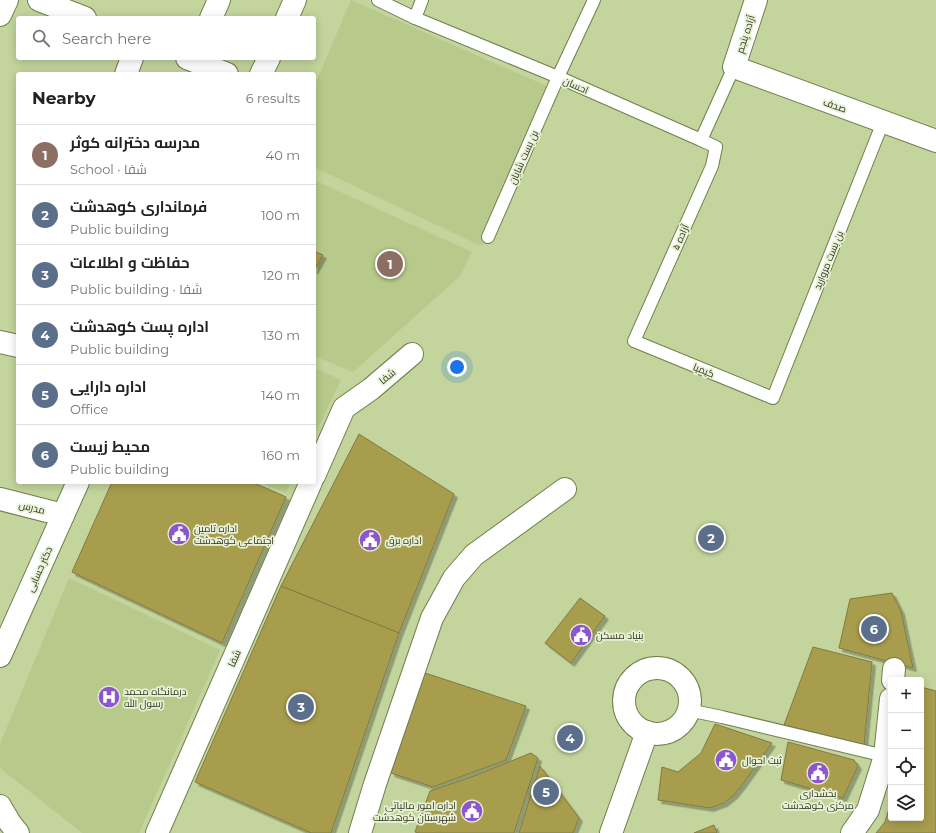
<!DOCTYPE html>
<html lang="en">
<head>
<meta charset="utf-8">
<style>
  :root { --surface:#fff; --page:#f2f2f2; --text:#222; --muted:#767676; --line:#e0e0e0; --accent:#d93025 }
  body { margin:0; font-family:Montserrat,Cairo,sans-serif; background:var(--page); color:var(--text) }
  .controls { position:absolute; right:12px; bottom:12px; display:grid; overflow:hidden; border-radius:4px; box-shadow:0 2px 10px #0003 }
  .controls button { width:36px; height:36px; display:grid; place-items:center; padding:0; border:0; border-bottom:1px solid var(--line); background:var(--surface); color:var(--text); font:20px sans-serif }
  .you { position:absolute; left:457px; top:367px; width:14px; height:14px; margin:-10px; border:3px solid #fff; border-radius:50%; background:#1a73e8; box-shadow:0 0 0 6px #1a73e833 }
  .badge { display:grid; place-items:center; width:26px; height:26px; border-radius:50%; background:var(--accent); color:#fff; font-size:13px; font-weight:700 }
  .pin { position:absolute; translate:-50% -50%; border:2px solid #fff; box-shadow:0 1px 4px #0006 }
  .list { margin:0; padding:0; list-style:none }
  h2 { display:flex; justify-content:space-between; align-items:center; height:52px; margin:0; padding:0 16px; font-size:17px }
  h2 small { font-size:13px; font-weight:400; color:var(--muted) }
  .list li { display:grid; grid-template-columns:26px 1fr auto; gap:12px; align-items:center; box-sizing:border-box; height:60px; padding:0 16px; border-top:1px solid var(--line) }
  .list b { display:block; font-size:15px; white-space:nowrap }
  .list p { margin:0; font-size:13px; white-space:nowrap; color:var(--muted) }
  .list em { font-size:13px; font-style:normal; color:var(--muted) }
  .icon { flex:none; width:22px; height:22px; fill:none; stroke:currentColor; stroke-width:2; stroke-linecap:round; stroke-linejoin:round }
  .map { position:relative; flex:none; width:936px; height:833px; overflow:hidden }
  .search { position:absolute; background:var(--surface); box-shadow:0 2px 10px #0003; left:16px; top:16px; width:300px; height:44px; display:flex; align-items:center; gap:10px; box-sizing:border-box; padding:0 14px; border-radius:4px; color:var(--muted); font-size:15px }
  .panel { position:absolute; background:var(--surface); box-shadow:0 2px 10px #0003; left:16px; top:72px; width:300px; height:412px; border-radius:4px }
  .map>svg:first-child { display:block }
  .built { fill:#b7ca8b }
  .building { fill:#a89d4d; stroke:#817a42; filter:url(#shadow) }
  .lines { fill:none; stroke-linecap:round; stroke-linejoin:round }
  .service-casing { stroke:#707f4b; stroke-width:14 }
  .minor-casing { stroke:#707f4b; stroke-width:24 }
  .tertiary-casing { stroke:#707f4b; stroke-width:24 }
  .secondary-casing { stroke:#707f4b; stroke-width:24 }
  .service { stroke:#fff; stroke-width:12 }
  .minor { stroke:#fff; stroke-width:22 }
  .tertiary { stroke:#fff; stroke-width:22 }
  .secondary { stroke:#fff; stroke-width:22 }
  .labels { text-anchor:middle; stroke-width:3.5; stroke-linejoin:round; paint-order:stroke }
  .street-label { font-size:10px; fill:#313822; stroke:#e8f1d5 }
  .poi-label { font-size:10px; fill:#313822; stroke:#e8f1d5; text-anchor:start }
</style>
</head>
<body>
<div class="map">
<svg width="936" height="833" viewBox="0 0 936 833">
  <defs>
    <filter id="shadow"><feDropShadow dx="3.5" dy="3.5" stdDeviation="0" flood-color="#0004"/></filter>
  </defs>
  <rect width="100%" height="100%" fill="#c3d49c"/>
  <g class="built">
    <polygon points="351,0 560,92 489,243 479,245 314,167 314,87"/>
    <polygon points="314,180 472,252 459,277 353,372 314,356"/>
    <polygon points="314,367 341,380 314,436"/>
    <polygon points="260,482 291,482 286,493"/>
    <polygon points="69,578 220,650 139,833 82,833 0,768 0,744"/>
  </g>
  <g class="building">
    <polygon points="314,251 323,255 314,271"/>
    <polygon points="359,434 454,494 399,633 281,586"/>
    <polygon points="112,482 252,482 286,497 222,643 72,572"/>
    <polygon points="281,586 399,633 331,833 311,833 195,782"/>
    <polygon points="892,593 901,611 913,668 839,648 850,599"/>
    <polygon points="580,598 605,616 571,663 545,643"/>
    <polygon points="813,647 872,662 864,745 784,725"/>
    <polygon points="425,673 526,706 506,760 433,787 391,773"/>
    <polygon points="921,687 936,691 936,833 876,833 885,822 891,802 891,818 921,818"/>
    <polygon points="715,724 772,743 742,785 734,795 724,803 710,808 658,800 662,767 678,772 701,753"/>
    <polygon points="788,742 854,760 858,766 843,798 781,780"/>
    <polygon points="531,753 538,758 514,833 419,833 415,832 430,791 474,776"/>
    <polygon points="540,766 579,818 573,833 519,833"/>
    <polygon points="714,825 717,833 694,833"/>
  </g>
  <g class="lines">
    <g class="service-casing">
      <g id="service">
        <polyline points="378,0 415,18 558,77 701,140 734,67"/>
        <polyline points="415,18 422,0"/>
        <polyline points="701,140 716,147 712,166 634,341 773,398 883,122"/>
        <polyline points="488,237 558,77 594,0"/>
        <polyline points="688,710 722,717 885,756"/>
      </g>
    </g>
    <g class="minor-casing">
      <g id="minor">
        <polyline points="39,0 85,18"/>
        <polyline points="756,0 734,67 936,141"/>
        <polyline points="0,15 7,0"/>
        <polyline points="211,18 219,0"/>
        <polyline points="187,58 227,74"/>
        <polyline points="126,74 132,58"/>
        <polyline points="0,342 18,346"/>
        <polyline points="893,680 894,669"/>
        <polyline points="360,833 375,784 432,618 454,578 474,555 565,489"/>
        <polyline points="611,833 647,732"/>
        <polyline points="852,833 868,810 885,756 891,699"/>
      </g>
    </g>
    <g class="tertiary-casing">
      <g id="tertiary">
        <polyline points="314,476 344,408 371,389 412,354"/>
        <polyline points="0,499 63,515"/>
        <circle cx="657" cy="701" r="33"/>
        <polyline points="157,833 311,482"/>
      </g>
    </g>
    <g class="secondary-casing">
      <g id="secondary">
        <polyline points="287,18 295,0"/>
        <polyline points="261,74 269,58"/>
        <polyline points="0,656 78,482"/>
        <polyline points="0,806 10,823 18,833"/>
      </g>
    </g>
    <use href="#service" class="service"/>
    <use href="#minor" class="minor"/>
    <use href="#tertiary" class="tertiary"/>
    <use href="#secondary" class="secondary"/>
  </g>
  <defs>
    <g id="civic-disc" transform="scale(1.15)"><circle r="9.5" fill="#8c56ce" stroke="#e8f1d5"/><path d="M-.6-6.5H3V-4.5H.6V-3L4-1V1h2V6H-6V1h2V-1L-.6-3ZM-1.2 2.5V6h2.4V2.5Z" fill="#fff"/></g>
    <g id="hospital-disc" transform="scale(1.15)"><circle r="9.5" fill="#8c56ce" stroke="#e8f1d5"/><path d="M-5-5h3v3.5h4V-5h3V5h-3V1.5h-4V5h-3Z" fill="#fff"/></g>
  </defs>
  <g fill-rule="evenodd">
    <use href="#civic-disc" x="179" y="534"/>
    <use href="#civic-disc" x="370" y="540"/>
    <use href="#civic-disc" x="581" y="635"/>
    <use href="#hospital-disc" x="109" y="697"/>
    <use href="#civic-disc" x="726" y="760"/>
    <use href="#civic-disc" x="818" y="773"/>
    <use href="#civic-disc" x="472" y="811"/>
  </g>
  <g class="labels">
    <g class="street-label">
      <text transform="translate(745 34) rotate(-72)" y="4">آزاده پنجم</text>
      <text transform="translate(576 85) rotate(24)" y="4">احسان</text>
      <text transform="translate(835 105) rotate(20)" y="4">صدف</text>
      <text transform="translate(523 157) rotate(-66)" y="4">بن بست شایان</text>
      <text transform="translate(680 237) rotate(-66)" y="4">آزاده ۵</text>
      <text transform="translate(828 260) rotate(-68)" y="4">بن بست مروارید</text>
      <text transform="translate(704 370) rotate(22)" y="4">کیمیا</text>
      <text transform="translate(387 376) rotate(-40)" y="4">شفا</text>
      <text transform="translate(32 507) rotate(14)" y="4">مدرس</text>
      <text transform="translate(39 569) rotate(-66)" y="4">دکتر حسابی</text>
      <text transform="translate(234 658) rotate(-66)" y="4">شفا</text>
    </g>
    <g class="poi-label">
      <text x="194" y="532">اداره تامین<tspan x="194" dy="12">اجتماعی کوهدشت</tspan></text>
      <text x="386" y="544">اداره برق</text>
      <text x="596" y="639">بنیاد مسکن</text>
      <text x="124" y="695">درمانگاه محمد<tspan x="124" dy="12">رسول الله</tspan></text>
      <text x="742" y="764">ثبت احوال</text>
      <text x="818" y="797" text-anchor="middle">بخشداری<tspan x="818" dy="12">مرکزی کوهدشت</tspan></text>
      <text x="456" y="809" text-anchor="end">اداره امور مالیاتی<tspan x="456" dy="12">شهرستان کوهدشت</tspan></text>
    </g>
  </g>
</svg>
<div class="controls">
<button>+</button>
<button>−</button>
<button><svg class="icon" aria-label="locate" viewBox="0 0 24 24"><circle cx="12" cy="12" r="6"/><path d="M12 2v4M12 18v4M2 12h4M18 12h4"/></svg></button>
<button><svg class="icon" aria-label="layers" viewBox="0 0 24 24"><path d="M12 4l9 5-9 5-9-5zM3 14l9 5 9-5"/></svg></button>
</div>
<div class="you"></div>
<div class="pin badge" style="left:390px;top:264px;background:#8d6e63">1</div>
<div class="pin badge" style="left:711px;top:538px;background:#5c6f8a">2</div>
<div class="pin badge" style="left:301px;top:707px;background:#5c6f8a">3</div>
<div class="pin badge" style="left:570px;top:738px;background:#5c6f8a">4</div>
<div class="pin badge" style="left:546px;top:792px;background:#5c6f8a">5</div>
<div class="pin badge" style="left:874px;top:629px;background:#5c6f8a">6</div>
<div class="search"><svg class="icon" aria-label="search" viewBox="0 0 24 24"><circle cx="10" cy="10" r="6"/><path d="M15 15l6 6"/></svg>Search here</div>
<section class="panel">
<h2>Nearby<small>6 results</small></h2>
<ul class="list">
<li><span class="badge" style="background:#8d6e63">1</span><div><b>مدرسه دخترانه کوثر</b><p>School · شفا</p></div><em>40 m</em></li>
<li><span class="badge" style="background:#5c6f8a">2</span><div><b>فرمانداری کوهدشت</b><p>Public building</p></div><em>100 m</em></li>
<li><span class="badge" style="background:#5c6f8a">3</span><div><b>حفاظت و اطلاعات</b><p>Public building · شفا</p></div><em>120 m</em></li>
<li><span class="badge" style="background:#5c6f8a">4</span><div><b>اداره پست کوهدشت</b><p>Public building</p></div><em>130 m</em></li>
<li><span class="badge" style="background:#5c6f8a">5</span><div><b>اداره دارایی</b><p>Office</p></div><em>140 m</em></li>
<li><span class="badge" style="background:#5c6f8a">6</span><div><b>محیط زیست</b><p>Public building</p></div><em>160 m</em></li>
</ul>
</section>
</div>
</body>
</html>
